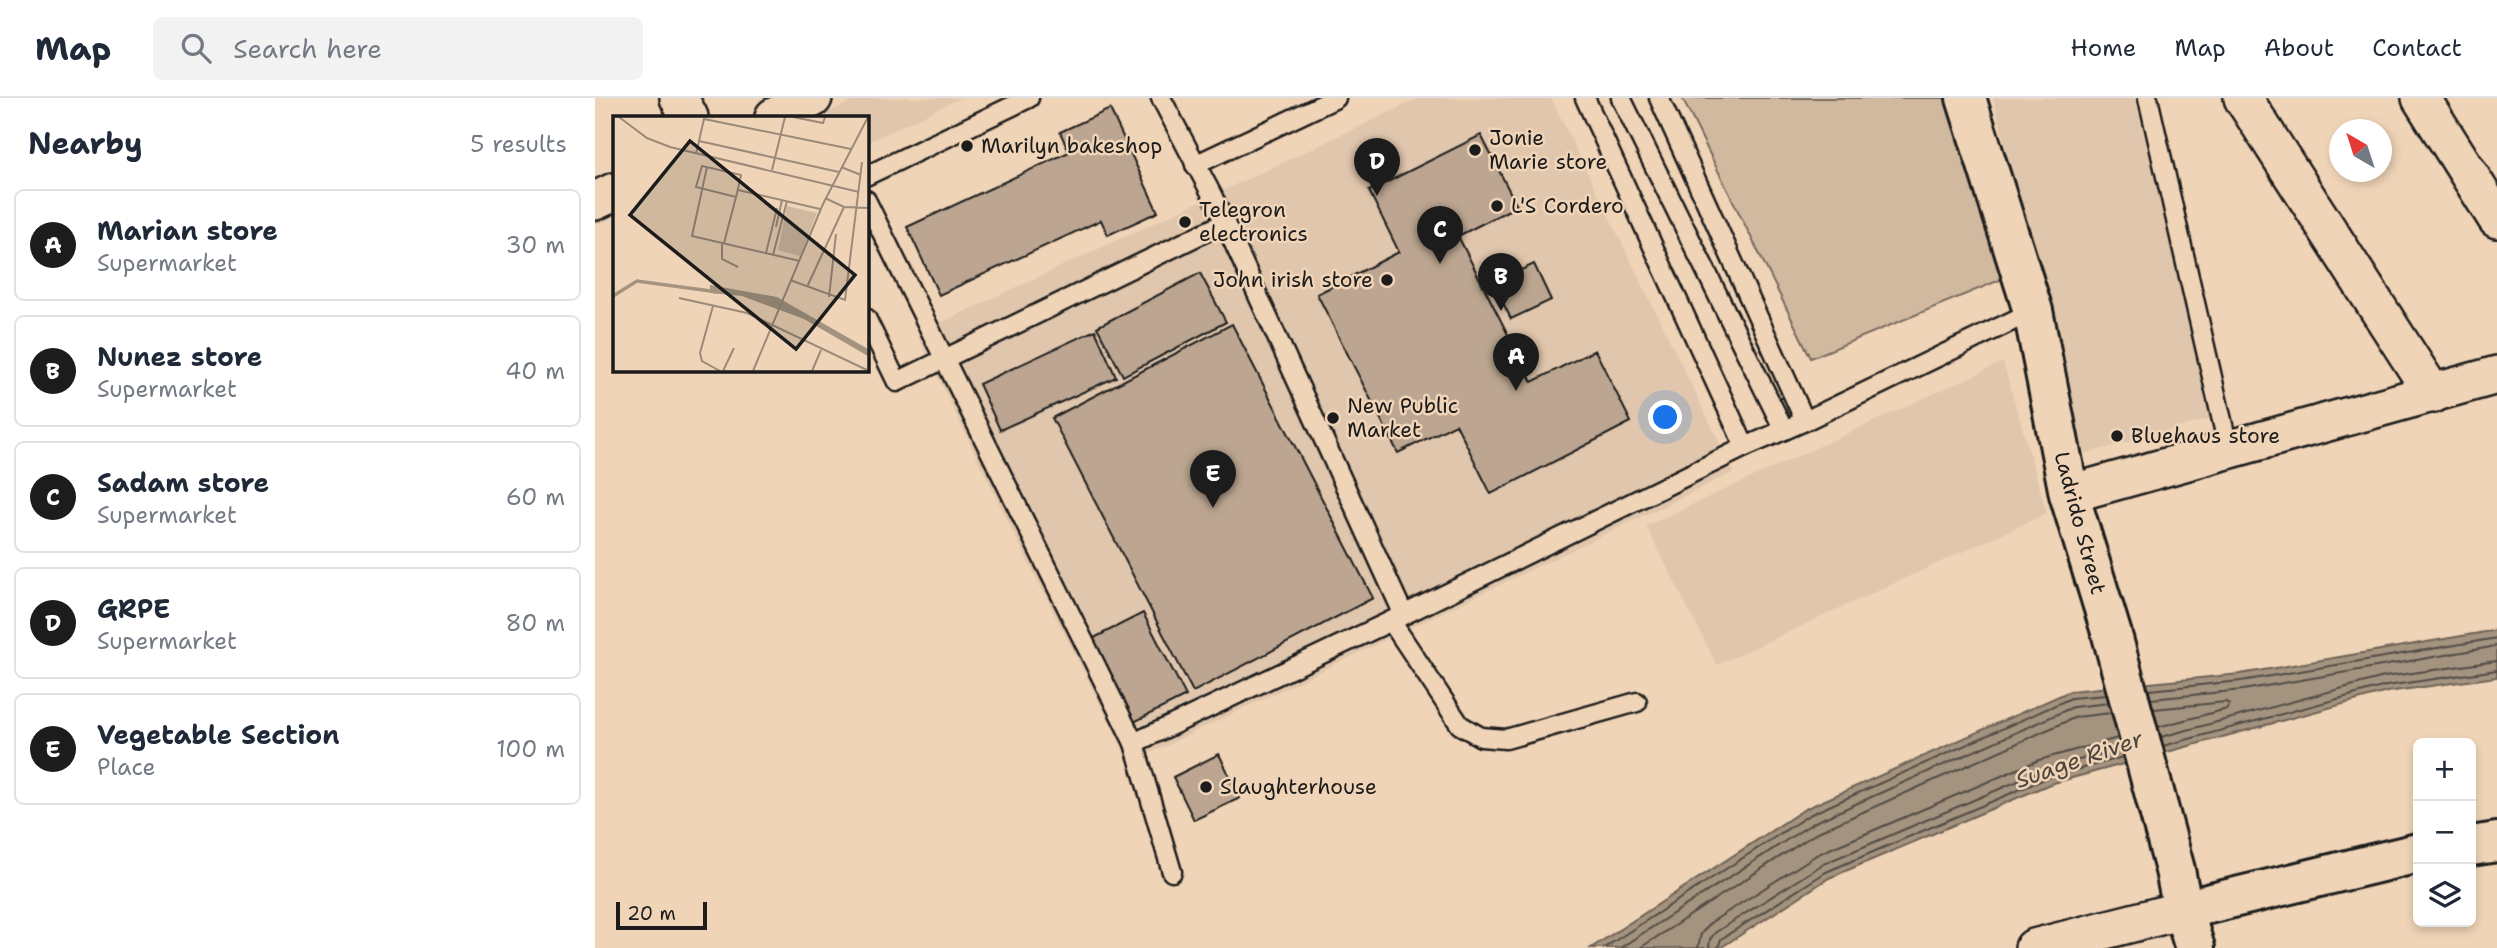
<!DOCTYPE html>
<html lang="en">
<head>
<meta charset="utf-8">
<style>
  :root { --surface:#fff; --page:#f2f2f3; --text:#1f2937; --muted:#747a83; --line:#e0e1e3; --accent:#1c1c1c }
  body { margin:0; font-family:"Shantell Sans",sans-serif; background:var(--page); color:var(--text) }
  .controls { position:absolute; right:21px; bottom:21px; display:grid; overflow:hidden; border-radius:10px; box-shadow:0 4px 10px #0003 }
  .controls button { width:63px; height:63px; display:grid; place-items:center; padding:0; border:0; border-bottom:2px solid var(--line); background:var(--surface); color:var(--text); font:35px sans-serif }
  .compass { position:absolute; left:1734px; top:21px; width:63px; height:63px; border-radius:50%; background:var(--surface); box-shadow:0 4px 10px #0003; rotate:321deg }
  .scale { position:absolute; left:21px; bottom:18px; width:91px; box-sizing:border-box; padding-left:7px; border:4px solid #1c1c1c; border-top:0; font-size:19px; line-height:24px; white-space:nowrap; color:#1c1c1c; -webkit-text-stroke:5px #f0d4b7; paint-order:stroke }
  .you { position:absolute; left:1071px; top:320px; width:24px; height:24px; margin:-18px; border:5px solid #fff; border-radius:50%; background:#1a73e8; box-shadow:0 0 0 10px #1a73e833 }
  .badge { display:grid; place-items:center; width:46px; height:46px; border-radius:50%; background:var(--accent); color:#fff; font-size:23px; font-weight:700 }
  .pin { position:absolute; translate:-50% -58px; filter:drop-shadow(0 2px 4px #0008) }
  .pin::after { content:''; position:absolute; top:37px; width:24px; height:21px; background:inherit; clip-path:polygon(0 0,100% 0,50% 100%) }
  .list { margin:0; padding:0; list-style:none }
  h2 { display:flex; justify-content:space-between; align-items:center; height:91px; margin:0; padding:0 28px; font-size:30px }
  h2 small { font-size:23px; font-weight:400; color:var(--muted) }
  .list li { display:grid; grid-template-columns:46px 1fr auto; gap:21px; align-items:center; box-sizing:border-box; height:112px; margin:0 14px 14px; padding:0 14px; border:2px solid var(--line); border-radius:10px }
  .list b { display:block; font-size:26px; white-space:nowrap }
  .list p { margin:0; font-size:23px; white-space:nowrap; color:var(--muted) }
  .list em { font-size:23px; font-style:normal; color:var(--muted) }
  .icon { flex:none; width:38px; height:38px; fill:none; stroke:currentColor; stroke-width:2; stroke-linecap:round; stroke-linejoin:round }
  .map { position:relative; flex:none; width:1902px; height:850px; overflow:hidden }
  header { display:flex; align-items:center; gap:42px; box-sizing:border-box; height:98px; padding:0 35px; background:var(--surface); border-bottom:2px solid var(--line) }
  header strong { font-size:33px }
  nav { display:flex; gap:38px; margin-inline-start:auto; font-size:24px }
  .search { width:490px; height:63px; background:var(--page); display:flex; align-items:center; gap:18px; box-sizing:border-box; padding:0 24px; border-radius:10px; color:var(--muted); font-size:26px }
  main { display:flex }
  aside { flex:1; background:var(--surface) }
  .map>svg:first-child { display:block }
  .built { fill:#e0c6ac }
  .green { fill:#d1b9a0; stroke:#766a5e; stroke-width:2 }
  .water { fill:#a4937f; stroke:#6e6357; stroke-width:2 }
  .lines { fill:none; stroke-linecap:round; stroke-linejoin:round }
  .shore { stroke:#524c44; stroke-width:2 }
  .building { fill:#bca691; stroke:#1c1c1c; stroke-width:2 }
  .lane-casing { stroke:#1c1c1c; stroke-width:23 }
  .street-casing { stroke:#1c1c1c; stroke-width:42 }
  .secondary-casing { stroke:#1c1c1c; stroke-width:44 }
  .lane { stroke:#f0d4b7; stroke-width:18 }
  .street { stroke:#f0d4b7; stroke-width:37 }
  .secondary { stroke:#f0d4b7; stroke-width:38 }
  .poi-dot { fill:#1c1c1c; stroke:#f0d4b7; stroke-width:2.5 }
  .labels { text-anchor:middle; stroke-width:5; stroke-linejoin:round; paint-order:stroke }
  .poi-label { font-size:21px; fill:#1c1c1c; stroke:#f0d4b7; text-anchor:start }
  .street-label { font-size:21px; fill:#1c1c1c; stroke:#f0d4b7 }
  .water-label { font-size:23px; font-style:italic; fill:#4c463f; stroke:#f0d4b7 }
  .inset-river { fill:none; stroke:#a4937f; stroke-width:3.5 }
  .inset-road { fill:none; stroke:#9b8a79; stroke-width:2 }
  .view { fill:#1c1c1c; fill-opacity:0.15; stroke:#1c1c1c; stroke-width:3.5 }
  .inset-edge { fill:none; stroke:#1c1c1c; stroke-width:3.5 }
</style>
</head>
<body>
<header>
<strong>Map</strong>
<div class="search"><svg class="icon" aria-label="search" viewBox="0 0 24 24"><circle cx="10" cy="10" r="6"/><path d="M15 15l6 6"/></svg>Search here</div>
<nav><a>Home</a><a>Map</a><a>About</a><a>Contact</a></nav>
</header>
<main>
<aside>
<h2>Nearby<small>5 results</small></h2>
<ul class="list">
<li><span class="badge">A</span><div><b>Marian store</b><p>Supermarket</p></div><em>30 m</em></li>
<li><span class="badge">B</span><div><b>Nunez store</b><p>Supermarket</p></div><em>40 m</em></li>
<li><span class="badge">C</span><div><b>Sadam store</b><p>Supermarket</p></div><em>60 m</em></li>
<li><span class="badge">D</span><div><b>GRPE</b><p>Supermarket</p></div><em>80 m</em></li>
<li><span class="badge">E</span><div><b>Vegetable Section</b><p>Place</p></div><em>100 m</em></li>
</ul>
</aside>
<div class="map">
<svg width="1902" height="850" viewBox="0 0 1902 850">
  <rect width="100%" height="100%" fill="#f0d4b7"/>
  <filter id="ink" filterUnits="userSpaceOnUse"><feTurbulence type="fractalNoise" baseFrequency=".0143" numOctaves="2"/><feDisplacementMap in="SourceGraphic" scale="14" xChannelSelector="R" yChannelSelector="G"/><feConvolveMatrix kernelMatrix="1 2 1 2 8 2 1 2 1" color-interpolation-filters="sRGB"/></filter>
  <g filter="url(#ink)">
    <g class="built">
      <polygon points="264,0 365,0 271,45 271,19 224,19"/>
      <polygon points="825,0 956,0 1139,374 535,665 419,436 322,236"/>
      <polygon points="1398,0 1540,0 1618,320 1490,356"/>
      <polygon points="1408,264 1452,415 1122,567 1051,428"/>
    </g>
    <polygon class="green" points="1087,0 1351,0 1410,180 1216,260"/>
    <polygon class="water" points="1902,532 1902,579 1792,594 1455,686 1234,780 1125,850 996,850 1210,711 1475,593 1645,576"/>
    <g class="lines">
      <g class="shore">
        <polyline points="1554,592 1646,583 1902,540"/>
        <polyline points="1556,601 1648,592 1902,548"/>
        <polyline points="1559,611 1631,604 1634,606 1632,611 1563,629"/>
        <polyline points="1566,639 1789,579 1902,563"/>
        <polyline points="1568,648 1791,588 1902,572"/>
        <polyline points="1009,850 1214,717 1476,600 1511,597"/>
        <polyline points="1025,850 1218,725 1478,609 1514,605"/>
        <polyline points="1045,850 1223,734 1481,619 1516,615"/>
        <polyline points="1103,850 1106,836 1115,825 1223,756 1444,662 1523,640"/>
        <polyline points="1114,850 1115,841 1121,834 1228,766 1449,672 1526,650"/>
        <polyline points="1123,850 1126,841 1231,774 1452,680 1528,659"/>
      </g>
    </g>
    <g class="building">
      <polygon points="515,11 563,114 513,137 506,122 344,197 312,129 474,54 465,34"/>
      <polygon points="886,37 922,108 863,138 937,284 1000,252 1036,324 896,396 861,326 803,355 722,196 804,154 774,93"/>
      <polygon points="939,166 956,202 916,221 898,185"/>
      <polygon points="605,175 631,224 528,278 502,229"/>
      <polygon points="637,226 778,500 598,594 457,320"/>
      <polygon points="500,232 521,279 405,332 384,286"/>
      <polygon points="548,515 591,598 537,625 495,542"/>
      <polygon points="624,656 645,700 599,722 578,679"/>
    </g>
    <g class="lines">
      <g class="lane-casing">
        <g id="lane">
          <polyline points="566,0 617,97 808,515"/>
          <polyline points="990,0 1150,349"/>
          <polyline points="1026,0 1189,332"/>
          <polyline points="1064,0 1210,323"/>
          <polyline points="1553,0 1634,353"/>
          <polyline points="600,67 741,0"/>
          <polyline points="271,78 434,0"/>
          <polyline points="271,102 539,645 796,523 1150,349 1210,323 1438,213"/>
          <polyline points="271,220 302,284 629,125"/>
          <polyline points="796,523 865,627 886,639 911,641 1042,604"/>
          <polyline points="539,645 577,774"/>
        </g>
      </g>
      <g class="street-casing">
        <g id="street">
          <polyline points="84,0 94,19"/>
          <polyline points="1648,0 1838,296"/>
          <polyline points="1826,0 1902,121"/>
          <polyline points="179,19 218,0"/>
          <polyline points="0,103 19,94"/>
          <polyline points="1474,396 1902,277"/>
          <polyline points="1439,850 1588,812"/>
        </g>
      </g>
      <g class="secondary-casing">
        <g id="secondary">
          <polyline points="1371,0 1438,213 1474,396 1517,537 1580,772 1588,812 1600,850"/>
          <polyline points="1876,748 1902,744"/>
          <polyline points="1588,812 1823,755"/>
        </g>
      </g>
      <use href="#lane" class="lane"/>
      <use href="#street" class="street"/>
      <use href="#secondary" class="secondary"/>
    </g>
  </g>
  <g class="poi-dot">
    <circle cx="372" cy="48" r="7"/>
    <circle cx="880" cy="52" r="7"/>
    <circle cx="902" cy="108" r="7"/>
    <circle cx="590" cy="124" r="7"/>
    <circle cx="792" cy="182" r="7"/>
    <circle cx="738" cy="320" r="7"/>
    <circle cx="1522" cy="338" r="7"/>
    <circle cx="611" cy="689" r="7"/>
  </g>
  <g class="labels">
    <g class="poi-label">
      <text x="894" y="47">Jonie<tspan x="894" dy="24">Marie store</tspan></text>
      <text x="386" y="55">Marilyn bakeshop</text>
      <text x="916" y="115">L'S Cordero</text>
      <text x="604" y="119">Telegron<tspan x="604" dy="24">electronics</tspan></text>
      <text x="778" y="189" text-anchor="end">John irish store</text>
      <text x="752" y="315">New Public<tspan x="752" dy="24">Market</tspan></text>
      <text x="1536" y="345">Bluehaus store</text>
      <text x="625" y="696">Slaughterhouse</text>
    </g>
    <g class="street-label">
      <text transform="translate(1485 425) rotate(75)" y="7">Ladrido Street</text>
    </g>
    <g class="water-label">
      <text transform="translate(1484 661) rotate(-19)" y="8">Suage River</text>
    </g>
  </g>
  <g transform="translate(18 18)">
    <rect width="256" height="256" fill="#f0d4b7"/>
    <path d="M 174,90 L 204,97 L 187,140 L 165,134 Z" fill="#d1b9a0"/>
    <path d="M 97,169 L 164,181 L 255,233 L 255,240 L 191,203 L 129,180 L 97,177 Z" fill="#a4937f"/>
    <path class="inset-river" d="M 0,180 L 24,165 L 105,176"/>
    <path class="inset-road" d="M 6,1 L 34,22 L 57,31 L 246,76M 180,1 L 210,7 L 212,1M 86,25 L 226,56M 83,38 L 91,3 L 238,33M 94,51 L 79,120 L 187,145M 228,51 L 248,59M 159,54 L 172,1M 125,74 L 207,93M 212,82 L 231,91 L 256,92M 163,111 L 169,84M 256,126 L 256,162M 109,127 L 109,143 L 125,151M 111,127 L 123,81 L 124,77 L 128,59 L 89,50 L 83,71 L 123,81M 153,137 L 164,92M 160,139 L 174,85M 177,164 L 232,184 L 249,46M 194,171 L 231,91M 216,181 L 223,118M 66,182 L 134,197 L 256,255M 100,190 L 87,237 L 89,245 L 107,255M 110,255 L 121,232M 140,255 L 210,88 L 255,1M 199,255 L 208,234"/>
    <path class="view" d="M 77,25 L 242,159 L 183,233 L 17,99 Z"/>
    <rect width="256" height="256" class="inset-edge"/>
  </g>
</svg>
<div class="controls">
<button>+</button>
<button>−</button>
<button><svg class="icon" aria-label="layers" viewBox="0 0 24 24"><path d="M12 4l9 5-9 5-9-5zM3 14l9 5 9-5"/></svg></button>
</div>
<svg class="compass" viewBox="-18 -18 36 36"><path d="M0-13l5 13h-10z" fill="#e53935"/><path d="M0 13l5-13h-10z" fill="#747a83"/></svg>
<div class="scale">20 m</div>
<div class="you"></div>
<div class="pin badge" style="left:921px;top:293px">A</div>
<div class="pin badge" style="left:906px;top:213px">B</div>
<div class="pin badge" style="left:845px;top:166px">C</div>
<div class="pin badge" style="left:782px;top:98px">D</div>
<div class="pin badge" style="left:618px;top:410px">E</div>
</div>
</main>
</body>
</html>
